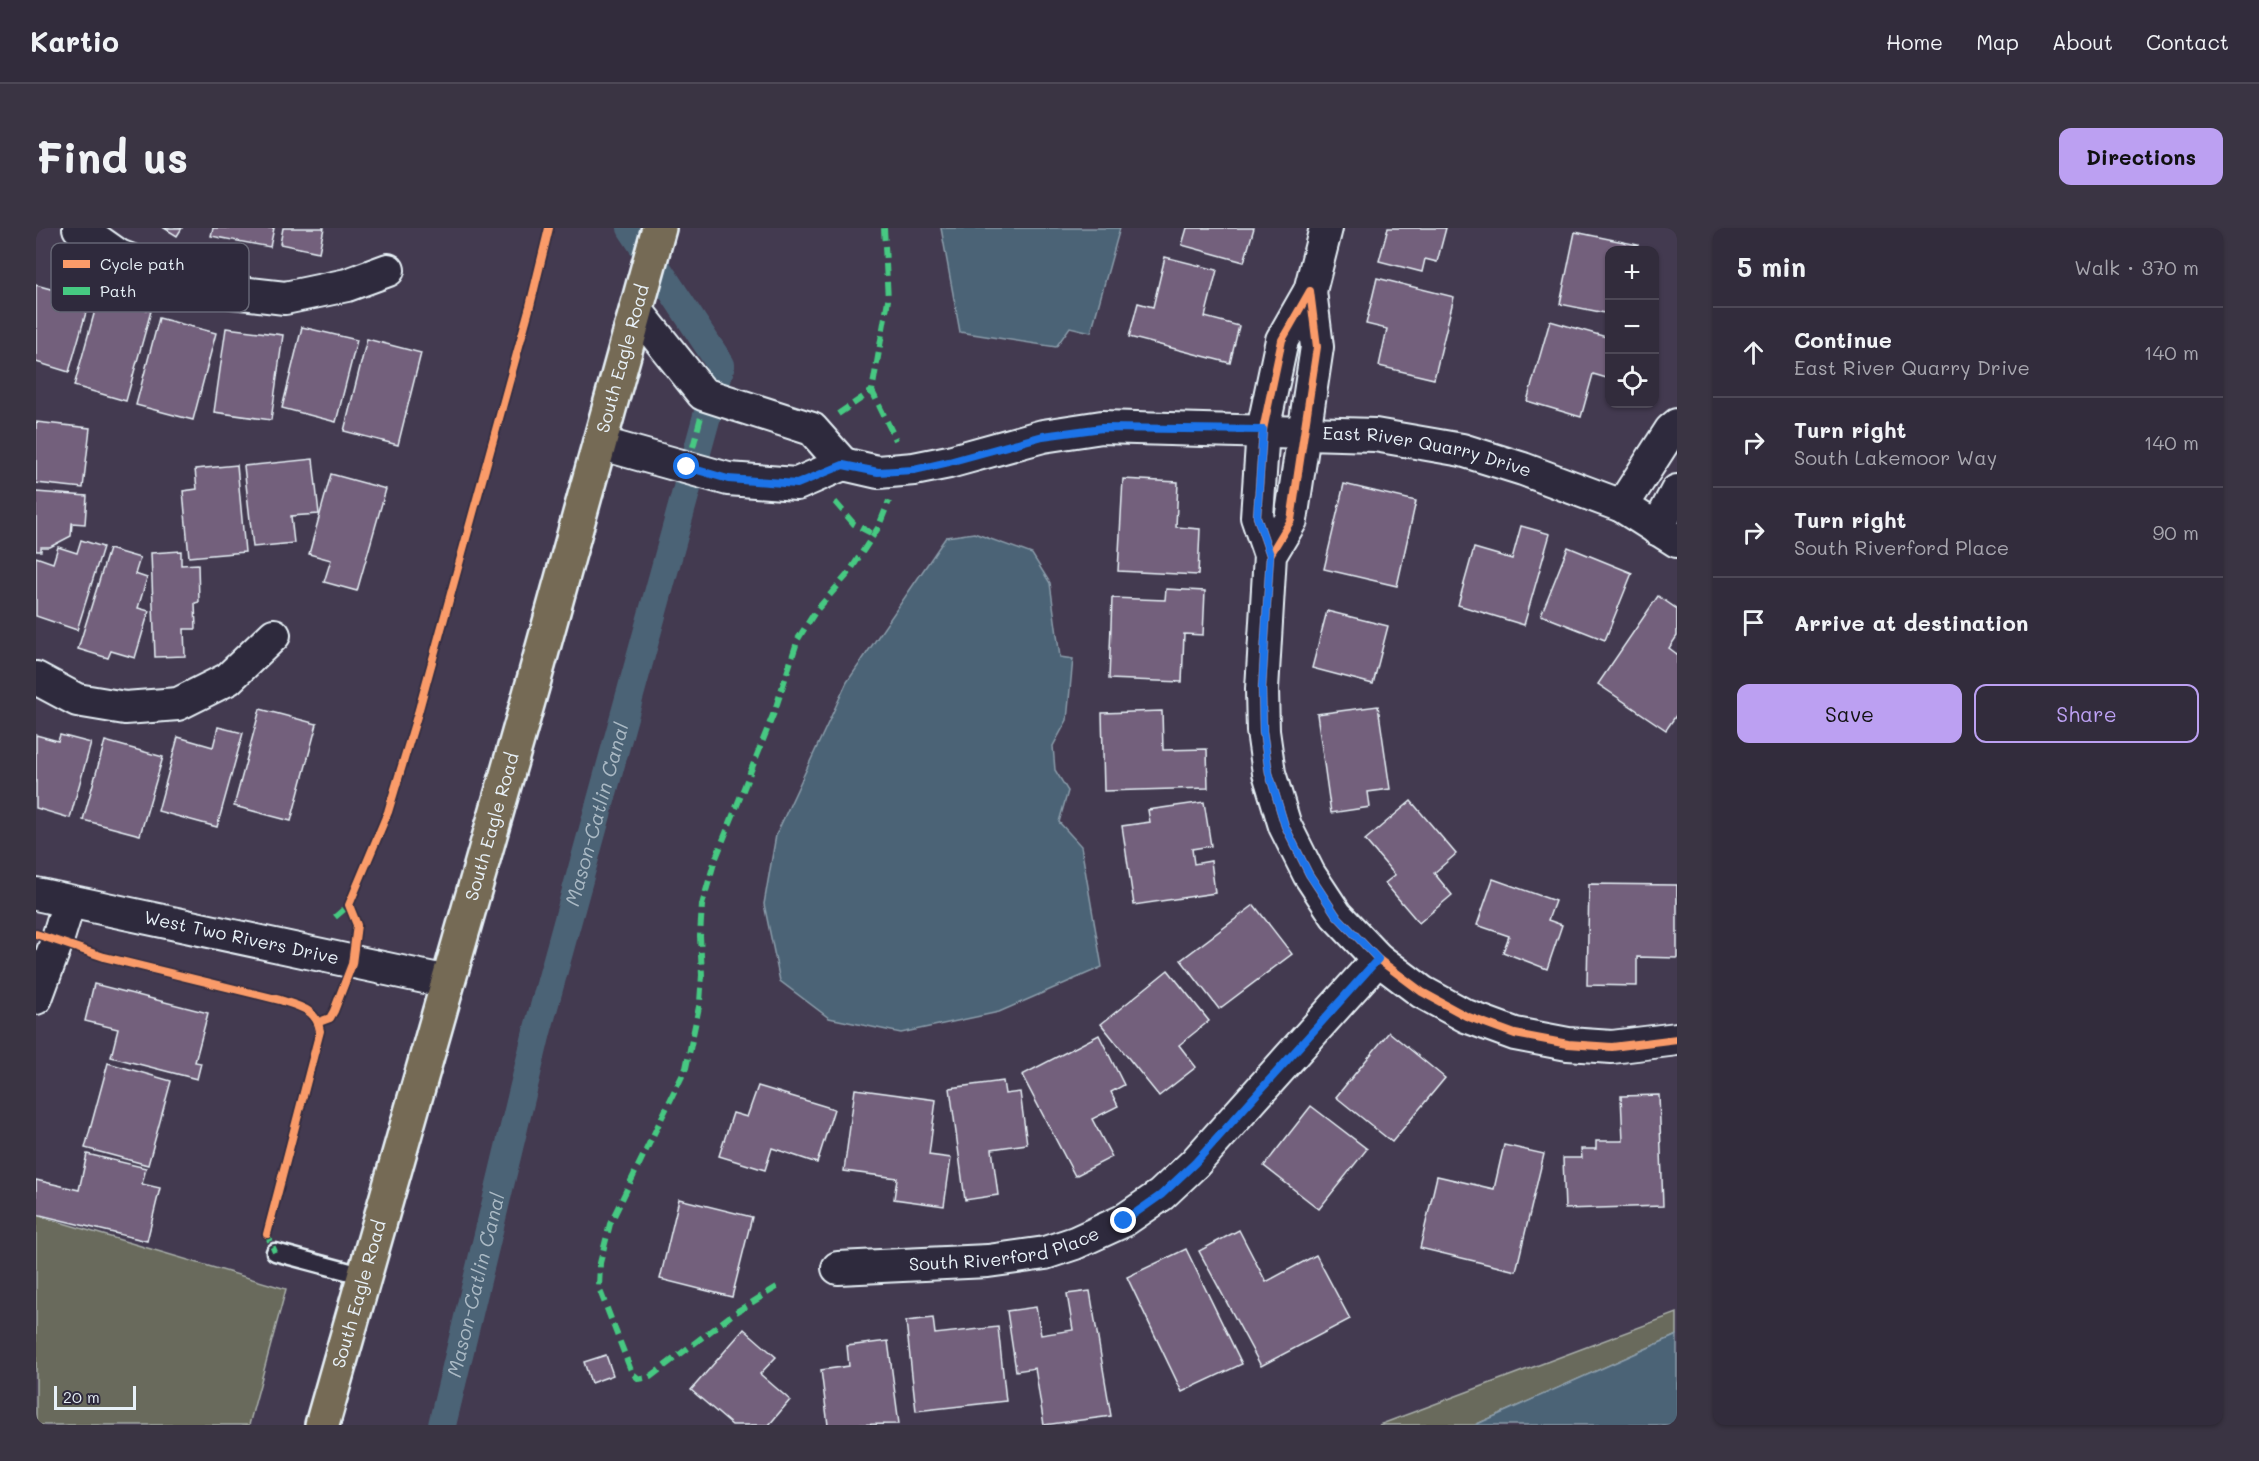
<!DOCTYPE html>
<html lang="en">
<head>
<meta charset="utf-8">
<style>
  :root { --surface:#322c3c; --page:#3a3443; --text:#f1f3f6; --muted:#a8a7af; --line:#4d4856; --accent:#bca0f2 }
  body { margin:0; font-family:Mali,sans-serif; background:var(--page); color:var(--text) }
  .controls { position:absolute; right:18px; top:18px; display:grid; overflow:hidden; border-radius:12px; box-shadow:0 2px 4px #0004 }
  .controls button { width:54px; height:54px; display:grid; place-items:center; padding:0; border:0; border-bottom:2px solid var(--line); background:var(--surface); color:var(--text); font:30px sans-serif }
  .scale { position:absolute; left:18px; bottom:15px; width:82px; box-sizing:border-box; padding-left:6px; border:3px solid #e8f1f8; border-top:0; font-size:16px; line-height:21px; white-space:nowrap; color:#e8f1f8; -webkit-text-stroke:4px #2f2a3d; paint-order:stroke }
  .stop { position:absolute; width:18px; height:18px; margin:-14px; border:4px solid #1a73e8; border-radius:50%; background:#fff }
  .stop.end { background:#1a73e8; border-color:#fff; box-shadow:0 2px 6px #0008 }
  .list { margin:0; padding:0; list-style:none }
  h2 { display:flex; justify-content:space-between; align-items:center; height:78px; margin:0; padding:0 24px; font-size:26px }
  h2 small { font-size:20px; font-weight:400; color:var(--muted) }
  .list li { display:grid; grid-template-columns:39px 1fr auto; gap:18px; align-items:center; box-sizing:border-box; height:90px; padding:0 24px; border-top:2px solid var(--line) }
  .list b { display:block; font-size:22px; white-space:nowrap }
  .list p { margin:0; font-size:20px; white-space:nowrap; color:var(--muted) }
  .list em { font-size:20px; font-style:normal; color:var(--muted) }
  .actions { display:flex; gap:12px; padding:18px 24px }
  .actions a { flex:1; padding:14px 0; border:2px solid var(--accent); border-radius:12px; text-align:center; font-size:21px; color:var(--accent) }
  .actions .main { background:var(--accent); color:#111 }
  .icon { flex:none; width:33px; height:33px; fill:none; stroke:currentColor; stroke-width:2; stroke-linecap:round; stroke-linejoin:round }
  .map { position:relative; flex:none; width:1641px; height:1197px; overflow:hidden; border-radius:12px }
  header { display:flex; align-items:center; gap:36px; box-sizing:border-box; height:84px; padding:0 30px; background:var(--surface); border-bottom:2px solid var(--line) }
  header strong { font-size:28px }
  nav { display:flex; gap:33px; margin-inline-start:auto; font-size:21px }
  .intro { display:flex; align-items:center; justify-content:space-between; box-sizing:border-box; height:144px; padding:0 36px }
  h1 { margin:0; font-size:42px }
  .button { padding:15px 27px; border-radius:12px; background:var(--accent); color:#111; font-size:21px; font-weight:700 }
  main { display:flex; gap:36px; padding:0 36px }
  aside { flex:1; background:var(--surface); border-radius:12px; box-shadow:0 2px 4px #0004 }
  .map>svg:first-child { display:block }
  .green { fill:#696a5b; stroke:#a8aeaa; stroke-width:1.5 }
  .water { fill:#4c6476; stroke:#8a9caa; stroke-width:1.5 }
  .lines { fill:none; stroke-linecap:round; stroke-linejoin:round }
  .canal { stroke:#4c6476; stroke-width:28 }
  .building { fill:#73617b; stroke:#e8f1f8; stroke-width:1.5 }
  .service-casing { stroke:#e8f1f8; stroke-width:21 }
  .minor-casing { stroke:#e8f1f8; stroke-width:36 }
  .trunk-casing { stroke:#e8f1f8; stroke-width:38 }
  .service { stroke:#2f2a3d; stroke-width:16 }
  .minor { stroke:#2f2a3d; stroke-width:32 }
  .trunk { stroke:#756b55; stroke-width:33 }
  .quiet { stroke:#46c982; stroke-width:6; stroke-dasharray:12 6; stroke-linecap:butt }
  .cycleway-casing { stroke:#2f2a3d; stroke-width:11 }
  .cycleway { stroke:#fa9b69; stroke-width:8 }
  .route { stroke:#1a73e8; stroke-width:8 }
  .labels { text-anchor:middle; stroke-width:4.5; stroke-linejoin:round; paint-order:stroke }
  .street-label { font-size:18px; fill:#e8f1f8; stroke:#2f2a3d }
  .water-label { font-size:20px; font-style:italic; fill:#aab9c4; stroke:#2f2a3d }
  .key { fill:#2f2a3d; stroke:#666675; stroke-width:1.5 }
  .key-label { font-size:16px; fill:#e8f1f8 }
</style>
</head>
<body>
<header>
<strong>Kartio</strong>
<nav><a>Home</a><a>Map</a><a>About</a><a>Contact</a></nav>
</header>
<div class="intro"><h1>Find us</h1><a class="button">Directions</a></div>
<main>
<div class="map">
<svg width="1641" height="1197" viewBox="0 0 1641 1197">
  <rect width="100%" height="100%" fill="#433a50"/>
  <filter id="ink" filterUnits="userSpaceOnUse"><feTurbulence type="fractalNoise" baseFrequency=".0167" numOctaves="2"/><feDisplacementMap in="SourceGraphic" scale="12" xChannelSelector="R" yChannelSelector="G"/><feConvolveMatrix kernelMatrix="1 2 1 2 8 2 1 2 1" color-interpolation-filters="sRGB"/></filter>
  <g filter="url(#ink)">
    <g class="green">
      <polygon points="0,987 250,1061 213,1197 0,1197"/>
      <polygon points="1641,1085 1641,1107 1439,1197 1343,1197"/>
    </g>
    <g class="water">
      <polygon points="905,0 1084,0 1055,104 1034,99 1020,119 924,104"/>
      <polygon points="938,305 996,326 1014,355 1024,429 1037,431 1031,492 1017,518 1019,542 1032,563 1023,594 1045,618 1066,739 963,784 865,805 793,790 744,753 728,676 740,607 811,454 910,309"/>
      <polygon points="1641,1107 1641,1197 1439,1197"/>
    </g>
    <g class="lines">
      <path class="canal" id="s1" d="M 406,1197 L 501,804 L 685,137 L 595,0"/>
    </g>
    <g class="building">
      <polygon points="128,0 146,0 141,8"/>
      <polygon points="177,0 238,0 234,19 175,8"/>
      <polygon points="247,0 288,0 283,24 244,16"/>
      <polygon points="1151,0 1218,0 1208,34 1146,17"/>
      <polygon points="1352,0 1410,0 1401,34 1389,31 1386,44 1343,33"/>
      <polygon points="1539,4 1602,17 1600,22 1574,22 1574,86 1524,76"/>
      <polygon points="1129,29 1181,42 1169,89 1203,98 1194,135 1093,109 1102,75 1117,79"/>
      <polygon points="1341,50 1418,69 1398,151 1343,138 1351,101 1330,96"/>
      <polygon points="26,51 57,60 33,144 0,134 0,57 22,63"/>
      <polygon points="63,68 115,83 90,173 38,158"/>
      <polygon points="123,90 180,105 157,192 100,177"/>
      <polygon points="1514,93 1574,110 1574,151 1557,146 1545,189 1491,173"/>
      <polygon points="266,99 321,112 300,194 246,180"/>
      <polygon points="190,100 247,107 235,192 178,184"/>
      <polygon points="331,111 385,125 362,217 308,203"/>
      <polygon points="0,194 54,200 47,260 0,255"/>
      <polygon points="277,231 283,286 255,288 258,315 217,319 208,238"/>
      <polygon points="201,237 209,324 153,329 147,263 161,261 159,241"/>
      <polygon points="295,246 350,261 321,363 288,354 295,332 273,326"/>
      <polygon points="1087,251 1142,254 1140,299 1164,301 1162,347 1082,343"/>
      <polygon points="1308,256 1380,273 1361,358 1288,341"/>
      <polygon points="0,264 51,268 49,296 36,295 35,308 14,319 5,319 5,323 0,323"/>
      <polygon points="1485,298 1514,306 1488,397 1422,377 1438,320 1476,331"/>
      <polygon points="45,312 67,319 41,402 0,388 0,329 17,335 22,319 41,325"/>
      <polygon points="1532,319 1596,345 1569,412 1505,387"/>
      <polygon points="73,321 104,330 99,346 111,350 102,380 113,383 99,430 75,423 72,430 42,421"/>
      <polygon points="145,323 145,337 162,336 163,374 159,375 160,401 148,401 149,428 119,429 115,325"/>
      <polygon points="1130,361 1169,363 1167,407 1148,406 1146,454 1073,451 1076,370 1129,372"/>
      <polygon points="1622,368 1641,381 1641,408 1633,420 1641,426 1641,486 1630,502 1562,456"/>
      <polygon points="1291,383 1352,398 1337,456 1276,440"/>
      <polygon points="1342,478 1354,561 1332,564 1334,579 1295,585 1281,486"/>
      <polygon points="224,481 281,496 255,593 198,578"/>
      <polygon points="1126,483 1127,522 1171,521 1172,560 1068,563 1066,485"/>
      <polygon points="182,499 207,505 181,599 122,583 142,509 177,519"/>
      <polygon points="0,507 22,513 24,507 55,515 34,590 0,580"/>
      <polygon points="69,513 127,529 104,607 47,592"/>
      <polygon points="1375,573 1420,626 1398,645 1416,667 1383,695 1349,655 1359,647 1329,612"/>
      <polygon points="1168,574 1175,618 1156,621 1158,636 1175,633 1179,665 1098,677 1086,598 1114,594 1112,582"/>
      <polygon points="1457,651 1519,673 1512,692 1526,697 1511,741 1467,724 1473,708 1441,697"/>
      <polygon points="1553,656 1641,657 1641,730 1601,729 1601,758 1551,757"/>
      <polygon points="1218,677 1256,726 1183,781 1145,732"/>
      <polygon points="1132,742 1173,793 1143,817 1160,839 1123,868 1065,796"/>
      <polygon points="58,756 172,785 159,834 165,835 161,851 75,829 82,801 49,793"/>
      <polygon points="1353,804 1409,850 1356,914 1300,869"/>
      <polygon points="1063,807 1088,857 1075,864 1082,878 1056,891 1076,929 1039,948 986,847"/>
      <polygon points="72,835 135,853 112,937 49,920"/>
      <polygon points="967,853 969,866 984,864 991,916 956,921 962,967 929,972 914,860"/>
      <polygon points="722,858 798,881 781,935 736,920 729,942 683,928 697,885 711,889"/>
      <polygon points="819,861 900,872 893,927 915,930 908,978 858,971 861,950 808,943"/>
      <polygon points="1623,867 1627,978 1529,981 1527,930 1546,930 1545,921 1560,921 1560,913 1587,913 1585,868"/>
      <polygon points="1275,878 1331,921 1283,981 1228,938"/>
      <polygon points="1468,917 1508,926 1480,1043 1384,1020 1401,948 1458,961"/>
      <polygon points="51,926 110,940 106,956 124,960 111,1013 0,986 0,952 43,962"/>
      <polygon points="643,971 716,989 696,1069 624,1051"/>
      <polygon points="1203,1002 1230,1054 1280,1027 1314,1091 1225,1138 1163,1023"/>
      <polygon points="1150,1021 1206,1136 1146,1164 1091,1049"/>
      <polygon points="1054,1063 1075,1188 1008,1197 999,1140 980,1143 971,1083 1000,1079 1005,1107 1037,1102 1031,1066"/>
      <polygon points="897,1090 899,1106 962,1099 970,1173 880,1183 870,1093"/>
      <polygon points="708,1101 740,1129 724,1146 754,1172 733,1197 696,1197 655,1162"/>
      <polygon points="852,1113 863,1196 792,1197 785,1142 813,1138 811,1118"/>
      <polygon points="570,1127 577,1147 555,1155 548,1134"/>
    </g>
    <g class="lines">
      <g class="service-casing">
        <polyline id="service" points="239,1024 329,1048"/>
      </g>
      <g class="minor-casing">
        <g id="minor">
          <polyline points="43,0 83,28 143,51 196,64 249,70 311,57 352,42"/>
          <polyline points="1274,63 1290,0"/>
          <polyline points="563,215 692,251 761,256 807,236 776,201 667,166 600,82"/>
          <path id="s2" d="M 807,236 L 842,244 L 878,241 L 913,234 L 1007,208 L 1066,199 L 1339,207 L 1426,222 L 1487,241 L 1586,278 L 1641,313"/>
          <polyline points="1586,278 1635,202 1641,197"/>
          <polyline points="1621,301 1641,263"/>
          <polyline points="1234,327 1255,292 1281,119 1274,63 1246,112 1227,202 1221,289 1234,327 1226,461 1227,503 1233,545 1249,598 1273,646 1300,687 1342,731 1386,764 1430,788 1479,806 1532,816 1576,819 1641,811"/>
          <polyline points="0,450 41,472 89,480 142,476 192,451 238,407"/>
          <path id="s3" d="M 0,666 L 412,754"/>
          <polyline points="0,770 21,713 33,674"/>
          <path id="s4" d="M 802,1040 L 952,1033 L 1009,1025 L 1039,1015 L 1087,993 L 1125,967 L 1159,935 L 1342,731"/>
        </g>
      </g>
      <g class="trunk-casing">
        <g id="trunk">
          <path id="s5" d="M 286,1197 L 498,452 L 623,0"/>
        </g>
      </g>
      <use href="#service" class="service"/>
      <use href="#minor" class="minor"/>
      <use href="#trunk" class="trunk"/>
      <g class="quiet">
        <polyline points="848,0 852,72 836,163 860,212"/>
        <polyline points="802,186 836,163"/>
        <polyline points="657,219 666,185"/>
        <polyline points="799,274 818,296 837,306"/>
        <polyline points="299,689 313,677"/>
        <polyline points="232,1002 231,1006 239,1024"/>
        <polyline points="741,1059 697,1086 614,1149 603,1151 596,1145 563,1060 564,1035 574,996 650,840 664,774 666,747 664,708 666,677 678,635 739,482 762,411 779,384 812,346 842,300 853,273"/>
      </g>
      <g class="cycleway-casing">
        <g id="cycleway">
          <polyline points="1234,327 1255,292 1281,119 1274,63 1246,112 1227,202 1221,289 1234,327 1226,461 1227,503 1233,545 1249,598 1273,646 1300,687 1342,731 1386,764 1430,788 1479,806 1532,816 1576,819 1641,811"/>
          <path d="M 0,706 L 68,729 L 244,772 C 262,778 281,781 284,803 L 231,1006"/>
          <polyline points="283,794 294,790 298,783 316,736 321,697 313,677 352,584 382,485 494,78 513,0"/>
        </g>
      </g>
      <use href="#cycleway" class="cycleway"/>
    </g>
  </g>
  <g class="lines" filter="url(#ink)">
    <polyline class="route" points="651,239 692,251 761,256 807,237 842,244 878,242 913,234 1007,208 1066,200 1227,202 1221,289 1234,327 1226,461 1227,503 1233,545 1249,598 1273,646 1300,687 1342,731 1159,935 1125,967 1088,993"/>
  </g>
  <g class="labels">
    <g class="street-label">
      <text dy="6" stroke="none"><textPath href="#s5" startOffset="1108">South Eagle Road</textPath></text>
      <text dy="6" stroke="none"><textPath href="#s2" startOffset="592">East River Quarry Drive</textPath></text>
      <text dy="6" stroke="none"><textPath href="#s5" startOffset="622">South Eagle Road</textPath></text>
      <text dy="6" stroke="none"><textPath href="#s3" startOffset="210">West Two Rivers Drive</textPath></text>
      <text dy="6" stroke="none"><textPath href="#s4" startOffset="168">South Riverford Place</textPath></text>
      <text dy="6" stroke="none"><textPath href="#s5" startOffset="136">South Eagle Road</textPath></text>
    </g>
    <g class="water-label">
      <text dy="7" stroke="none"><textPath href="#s1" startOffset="630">Mason-Catlin Canal</textPath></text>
      <text dy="7" stroke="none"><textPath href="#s1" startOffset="144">Mason-Catlin Canal</textPath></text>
    </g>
  </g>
  <rect x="15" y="15" width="198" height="69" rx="9" class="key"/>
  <rect x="27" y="32" width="27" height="8" fill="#fa9b69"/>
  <rect x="27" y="59" width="27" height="8" fill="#46c982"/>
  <g class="key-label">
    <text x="64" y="42">Cycle path</text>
    <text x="64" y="69">Path</text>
  </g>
</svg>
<div class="controls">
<button>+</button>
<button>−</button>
<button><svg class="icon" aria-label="locate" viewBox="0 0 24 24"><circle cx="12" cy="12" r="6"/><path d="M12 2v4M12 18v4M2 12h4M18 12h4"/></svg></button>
</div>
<div class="scale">20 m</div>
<div class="stop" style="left:651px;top:239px"></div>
<div class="stop end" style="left:1088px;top:993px"></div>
</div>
<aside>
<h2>5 min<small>Walk · 370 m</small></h2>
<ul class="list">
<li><svg class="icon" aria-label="ahead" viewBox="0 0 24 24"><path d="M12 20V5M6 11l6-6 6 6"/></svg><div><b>Continue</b><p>East River Quarry Drive</p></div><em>140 m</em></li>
<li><svg class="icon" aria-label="right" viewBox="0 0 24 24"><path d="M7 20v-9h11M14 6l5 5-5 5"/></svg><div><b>Turn right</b><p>South Lakemoor Way</p></div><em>140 m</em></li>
<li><svg class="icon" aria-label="right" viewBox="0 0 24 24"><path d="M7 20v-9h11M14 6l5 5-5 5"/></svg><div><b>Turn right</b><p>South Riverford Place</p></div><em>90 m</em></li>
<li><svg class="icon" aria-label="arrive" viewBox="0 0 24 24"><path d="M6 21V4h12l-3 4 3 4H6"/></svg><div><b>Arrive at destination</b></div></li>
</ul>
<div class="actions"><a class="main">Save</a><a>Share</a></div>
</aside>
</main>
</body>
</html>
